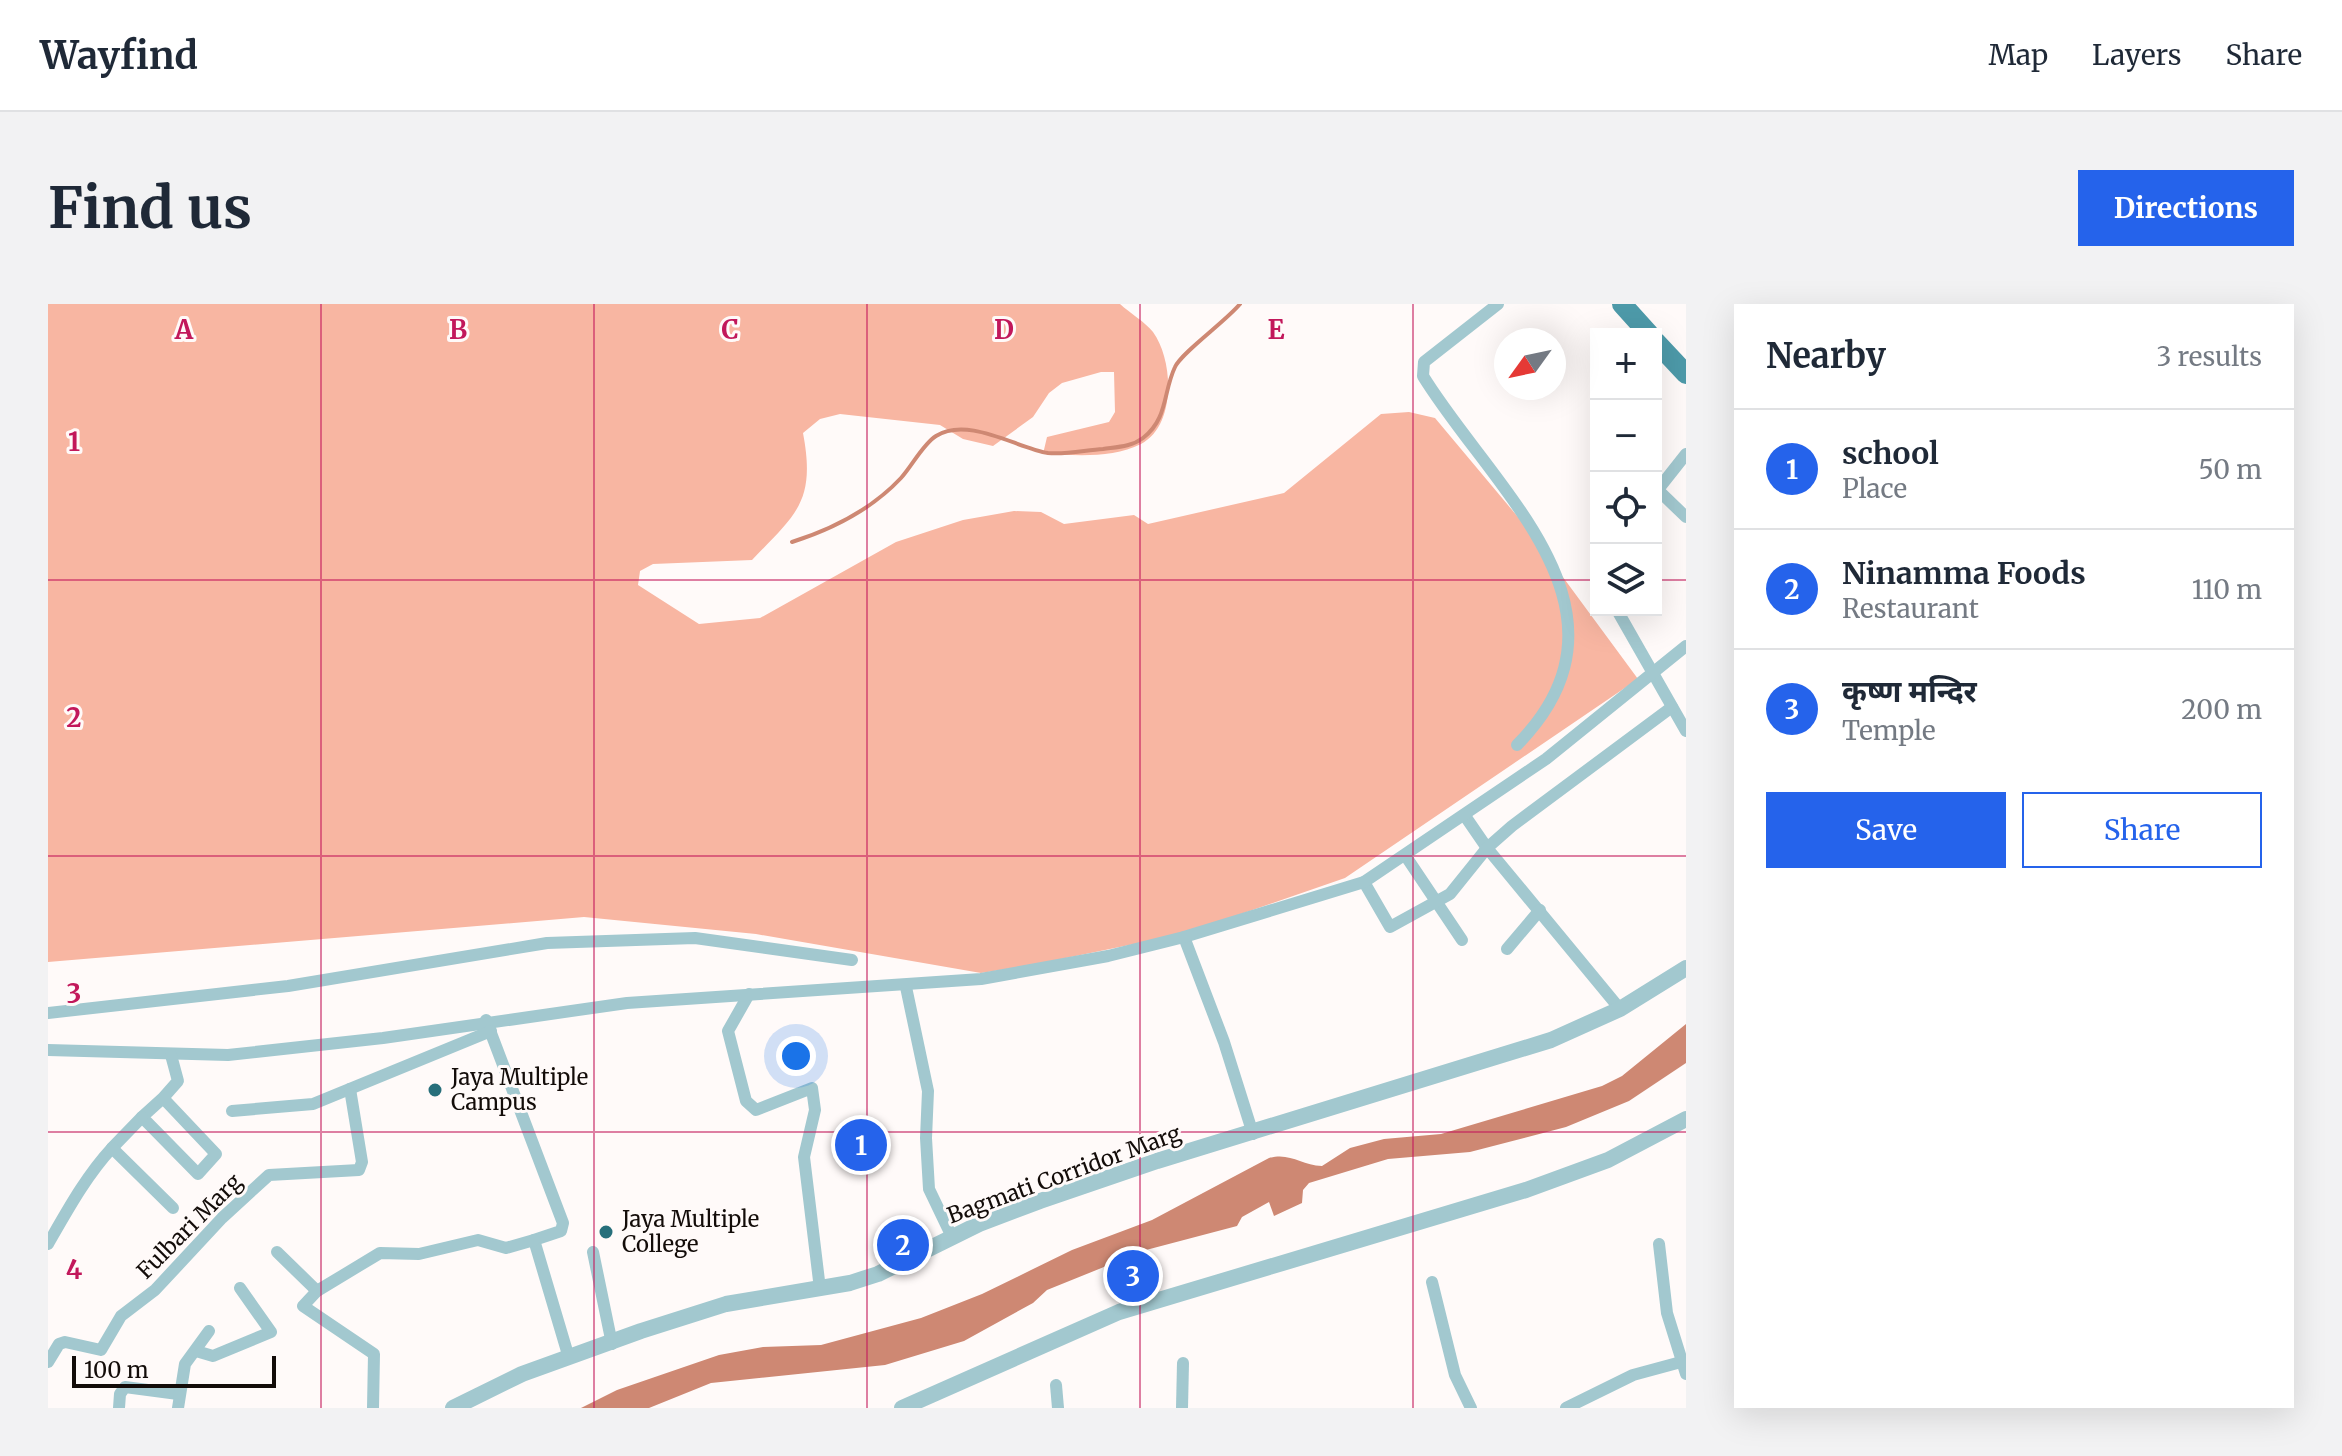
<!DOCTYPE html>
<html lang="en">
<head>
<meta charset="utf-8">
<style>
  :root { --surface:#fff; --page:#f2f2f3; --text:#1f2937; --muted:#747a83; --line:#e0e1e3; --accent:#2563eb }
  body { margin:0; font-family:Merriweather,"Noto Sans Devanagari",serif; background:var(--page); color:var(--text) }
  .controls { position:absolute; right:24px; top:24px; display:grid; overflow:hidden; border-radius:0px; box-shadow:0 8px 32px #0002 }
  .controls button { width:72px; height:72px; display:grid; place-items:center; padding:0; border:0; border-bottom:2px solid var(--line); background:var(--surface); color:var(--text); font:40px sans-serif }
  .compass { position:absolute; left:1446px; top:24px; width:72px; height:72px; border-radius:50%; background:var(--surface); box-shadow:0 8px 32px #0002; rotate:237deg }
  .scale { position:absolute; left:24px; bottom:20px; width:204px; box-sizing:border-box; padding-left:8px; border:4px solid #130c09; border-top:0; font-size:22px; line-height:28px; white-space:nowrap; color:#130c09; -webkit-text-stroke:6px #fffaf9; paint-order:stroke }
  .you { position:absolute; left:748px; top:752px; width:28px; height:28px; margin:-20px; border:6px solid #fff; border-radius:50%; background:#1a73e8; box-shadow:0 0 0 12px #1a73e833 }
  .badge { display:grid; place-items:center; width:52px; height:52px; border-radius:50%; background:var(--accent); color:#fff; font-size:26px; font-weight:700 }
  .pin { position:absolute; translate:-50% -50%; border:4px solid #fff; box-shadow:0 2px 8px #0006 }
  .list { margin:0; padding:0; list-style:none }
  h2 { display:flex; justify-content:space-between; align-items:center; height:104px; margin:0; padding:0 32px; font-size:34px }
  h2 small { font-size:26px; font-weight:400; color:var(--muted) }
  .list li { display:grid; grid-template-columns:52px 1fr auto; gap:24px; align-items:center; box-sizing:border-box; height:120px; padding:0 32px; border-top:2px solid var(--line) }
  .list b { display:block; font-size:30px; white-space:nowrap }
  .list p { margin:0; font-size:26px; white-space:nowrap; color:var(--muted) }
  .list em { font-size:26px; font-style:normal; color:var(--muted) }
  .actions { display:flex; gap:16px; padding:24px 32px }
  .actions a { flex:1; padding:18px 0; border:2px solid var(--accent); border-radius:0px; text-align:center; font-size:28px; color:var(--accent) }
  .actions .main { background:var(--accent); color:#fff }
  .icon { flex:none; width:44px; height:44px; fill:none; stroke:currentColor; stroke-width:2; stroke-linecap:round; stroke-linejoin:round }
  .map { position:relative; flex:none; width:1638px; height:1104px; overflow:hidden; border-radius:0px }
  header { display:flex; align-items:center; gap:48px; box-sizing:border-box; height:112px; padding:0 40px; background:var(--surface); border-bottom:2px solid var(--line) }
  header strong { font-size:38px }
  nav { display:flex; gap:44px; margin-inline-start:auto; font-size:28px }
  .intro { display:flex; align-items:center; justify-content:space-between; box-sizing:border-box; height:192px; padding:0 48px }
  h1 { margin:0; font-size:56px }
  .button { padding:20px 36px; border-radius:0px; background:var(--accent); color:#fff; font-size:28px; font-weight:700 }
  main { display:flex; gap:48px; padding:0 48px }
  aside { flex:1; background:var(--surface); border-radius:0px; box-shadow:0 8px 32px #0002 }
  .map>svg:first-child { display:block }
  .green { fill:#f8b6a2 }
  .water { fill:#ce8873 }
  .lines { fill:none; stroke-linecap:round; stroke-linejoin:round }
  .stream { stroke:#ce8873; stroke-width:4 }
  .minor { stroke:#a2c8cf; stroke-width:12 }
  .tertiary { stroke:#a2c8cf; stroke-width:16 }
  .primary { stroke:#4d9aa9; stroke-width:20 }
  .grid { fill:none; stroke:#c2185b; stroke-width:2; stroke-opacity:0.55 }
  .poi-dot { fill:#276f7b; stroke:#fffaf9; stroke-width:3 }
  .labels { text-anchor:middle; stroke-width:6; stroke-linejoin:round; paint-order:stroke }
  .poi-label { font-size:22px; fill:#130c09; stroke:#fffaf9; text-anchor:start }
  .street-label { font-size:22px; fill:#130c09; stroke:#fffaf9 }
  .grid-label { font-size:26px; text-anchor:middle; font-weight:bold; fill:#c2185b; stroke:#fffaf9; stroke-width:6; stroke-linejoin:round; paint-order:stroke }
</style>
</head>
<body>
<header>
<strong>Wayfind</strong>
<nav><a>Map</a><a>Layers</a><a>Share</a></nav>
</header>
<div class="intro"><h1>Find us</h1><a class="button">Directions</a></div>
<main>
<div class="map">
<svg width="1638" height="1104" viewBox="0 0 1638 1104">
  <rect width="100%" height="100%" fill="#fffaf9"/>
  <path class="green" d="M 0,0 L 1072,0 C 1082,9 1097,18 1105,28 C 1126,57 1128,122 1093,140 C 1064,155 1027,151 995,150 L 999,133 L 1061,118 L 1067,108 L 1066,68 L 1053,68 L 1014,79 L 1001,89 L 985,113 L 945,142 L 915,135 L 892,121 L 792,110 L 772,115 L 755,129 C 768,198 748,210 704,256 L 605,260 L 592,267 L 590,281 L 651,320 L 712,314 L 848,238 L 915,216 L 966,207 L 993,208 L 1016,220 L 1086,211 L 1100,220 L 1236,189 L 1333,110 L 1361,108 L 1387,114 L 1475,219 L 1590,375 L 1297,574 L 1135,630 L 979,662 L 933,669 L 708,630 L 536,613 L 0,658 Z"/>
  <path class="water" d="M 1638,720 L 1638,759 L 1581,797 L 1518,823 L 1422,848 L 1340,855 L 1261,879 L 1255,886 L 1254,899 L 1226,912 L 1221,898 L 1194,913 L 1189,922 L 1098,946 L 999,986 L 985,999 L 916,1037 L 837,1061 L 663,1079 L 601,1104 L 533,1104 L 569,1086 L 671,1051 L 715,1043 L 773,1041 L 873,1014 L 934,990 L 1024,946 L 1104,916 L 1221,854 C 1242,848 1253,861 1274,862 L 1302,844 L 1336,835 L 1393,830 L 1554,782 L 1574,772 Z"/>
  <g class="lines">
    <path class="stream" d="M 744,238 C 785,225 823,206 853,174 C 864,162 875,140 888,132 C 920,112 969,144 1000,149 C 1017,151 1038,146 1055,145 C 1069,143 1083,143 1095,134 C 1120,115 1115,88 1127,63 C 1133,49 1177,18 1192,0"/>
    <g class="minor">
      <path d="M 1450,0 L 1376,58 L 1375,72 C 1445,186 1601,307 1469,441"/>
      <polyline points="1610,186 1638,213"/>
      <polyline points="1608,188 1638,150"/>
      <polyline points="1569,306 1638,427"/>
      <polyline points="1417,512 1439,544 1572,705"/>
      <polyline points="1357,551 1414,636"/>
      <polyline points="1316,578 1342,623 1402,590 1439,544 1464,522 1624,403"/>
      <polyline points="1136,633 1176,738 1205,830"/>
      <polyline points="1459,645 1492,606"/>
      <polyline points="858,683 880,787 878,834 881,885 904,933"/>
      <polyline points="701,690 680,727 698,797 708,806 764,784 767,806 756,853 772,985"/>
      <polyline points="0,709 240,682 499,639 647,634 804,656"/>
      <polyline points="438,716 515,919 513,927 486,936 521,1054"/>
      <polyline points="0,746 180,751 335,734 579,699 933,675 1060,652 1136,633 1316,578 1498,455 1638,342"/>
      <polyline points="115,794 94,813 150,870 168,850 115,794 130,777 123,751"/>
      <polyline points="184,807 265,800 443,727"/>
      <polyline points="64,844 94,813"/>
      <path d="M 0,940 C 19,907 38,872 64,844 L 125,904"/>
      <polyline points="1611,940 1619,1009 1638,1070"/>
      <polyline points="229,948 269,987"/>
      <polyline points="545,948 564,1040"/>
      <polyline points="1384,978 1407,1071 1423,1104"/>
      <polyline points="148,1047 165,1052 223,1028 192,984"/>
      <polyline points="0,1058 11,1040 17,1038 53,1046 73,1012 107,986 174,914 221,871 311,866 314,858 302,785"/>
      <polyline points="1008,1081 1010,1104"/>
      <polyline points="71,1104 72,1090 77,1083 130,1090"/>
      <polyline points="130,1104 137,1060 161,1027"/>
      <polyline points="325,1104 326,1050 255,1002 269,987 332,949 371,950 430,936 458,944 486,936"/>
      <polyline points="1134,1104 1135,1059"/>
      <polyline points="1518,1104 1585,1071 1633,1058"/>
    </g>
    <g class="tertiary">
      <polyline points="405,1104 474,1070 593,1027 678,1000 802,979 830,970 931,920 992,897 1109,857 1503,736 1572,705 1638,664"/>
      <polyline points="854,1104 1071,1008 1478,886 1560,856 1638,815"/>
    </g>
    <g class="primary">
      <polyline points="1574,0 1601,30"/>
      <polyline points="1608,38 1638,70"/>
    </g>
  </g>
  <path class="grid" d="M 273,0 L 273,1104M 546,0 L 546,1104M 819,0 L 819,1104M 1092,0 L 1092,1104M 1365,0 L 1365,1104M 0,276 L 1548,276M 1608,276 L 1638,276M 0,552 L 1638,552M 0,828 L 1638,828"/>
  <g class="poi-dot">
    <circle cx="387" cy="786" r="8"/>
    <circle cx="558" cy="928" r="8"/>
  </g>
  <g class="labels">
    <g class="poi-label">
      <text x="403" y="781">Jaya Multiple<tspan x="403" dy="25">Campus</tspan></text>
      <text x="574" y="923">Jaya Multiple<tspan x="574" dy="25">College</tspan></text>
    </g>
    <g class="street-label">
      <text transform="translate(1016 870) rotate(-20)" y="8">Bagmati Corridor Marg</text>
      <text transform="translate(141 922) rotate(-45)" y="8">Fulbari Marg</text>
    </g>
  </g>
  <g class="grid-label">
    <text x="136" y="35">A</text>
    <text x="410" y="35">B</text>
    <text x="682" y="35">C</text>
    <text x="956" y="35">D</text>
    <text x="1228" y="35">E</text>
    <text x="26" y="147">1</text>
    <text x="26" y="423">2</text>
    <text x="26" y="699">3</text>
    <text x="26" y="975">4</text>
  </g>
</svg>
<div class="controls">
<button>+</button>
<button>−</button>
<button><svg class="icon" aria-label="locate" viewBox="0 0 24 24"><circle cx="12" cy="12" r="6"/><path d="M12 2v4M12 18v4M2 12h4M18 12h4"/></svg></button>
<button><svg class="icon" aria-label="layers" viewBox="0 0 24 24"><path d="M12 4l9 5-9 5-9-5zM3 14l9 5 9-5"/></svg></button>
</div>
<svg class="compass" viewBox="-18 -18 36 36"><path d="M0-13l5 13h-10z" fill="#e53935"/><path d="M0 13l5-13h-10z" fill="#747a83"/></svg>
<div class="scale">100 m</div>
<div class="you"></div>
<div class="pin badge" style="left:813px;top:841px">1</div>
<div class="pin badge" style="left:855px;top:941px">2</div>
<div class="pin badge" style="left:1085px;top:972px">3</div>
</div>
<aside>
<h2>Nearby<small>3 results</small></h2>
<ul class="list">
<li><span class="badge">1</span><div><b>school</b><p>Place</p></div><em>50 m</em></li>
<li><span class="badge">2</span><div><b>Ninamma Foods</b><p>Restaurant</p></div><em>110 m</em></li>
<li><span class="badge">3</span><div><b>कृष्ण मन्दिर</b><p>Temple</p></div><em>200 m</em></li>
</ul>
<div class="actions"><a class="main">Save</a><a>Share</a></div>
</aside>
</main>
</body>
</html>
